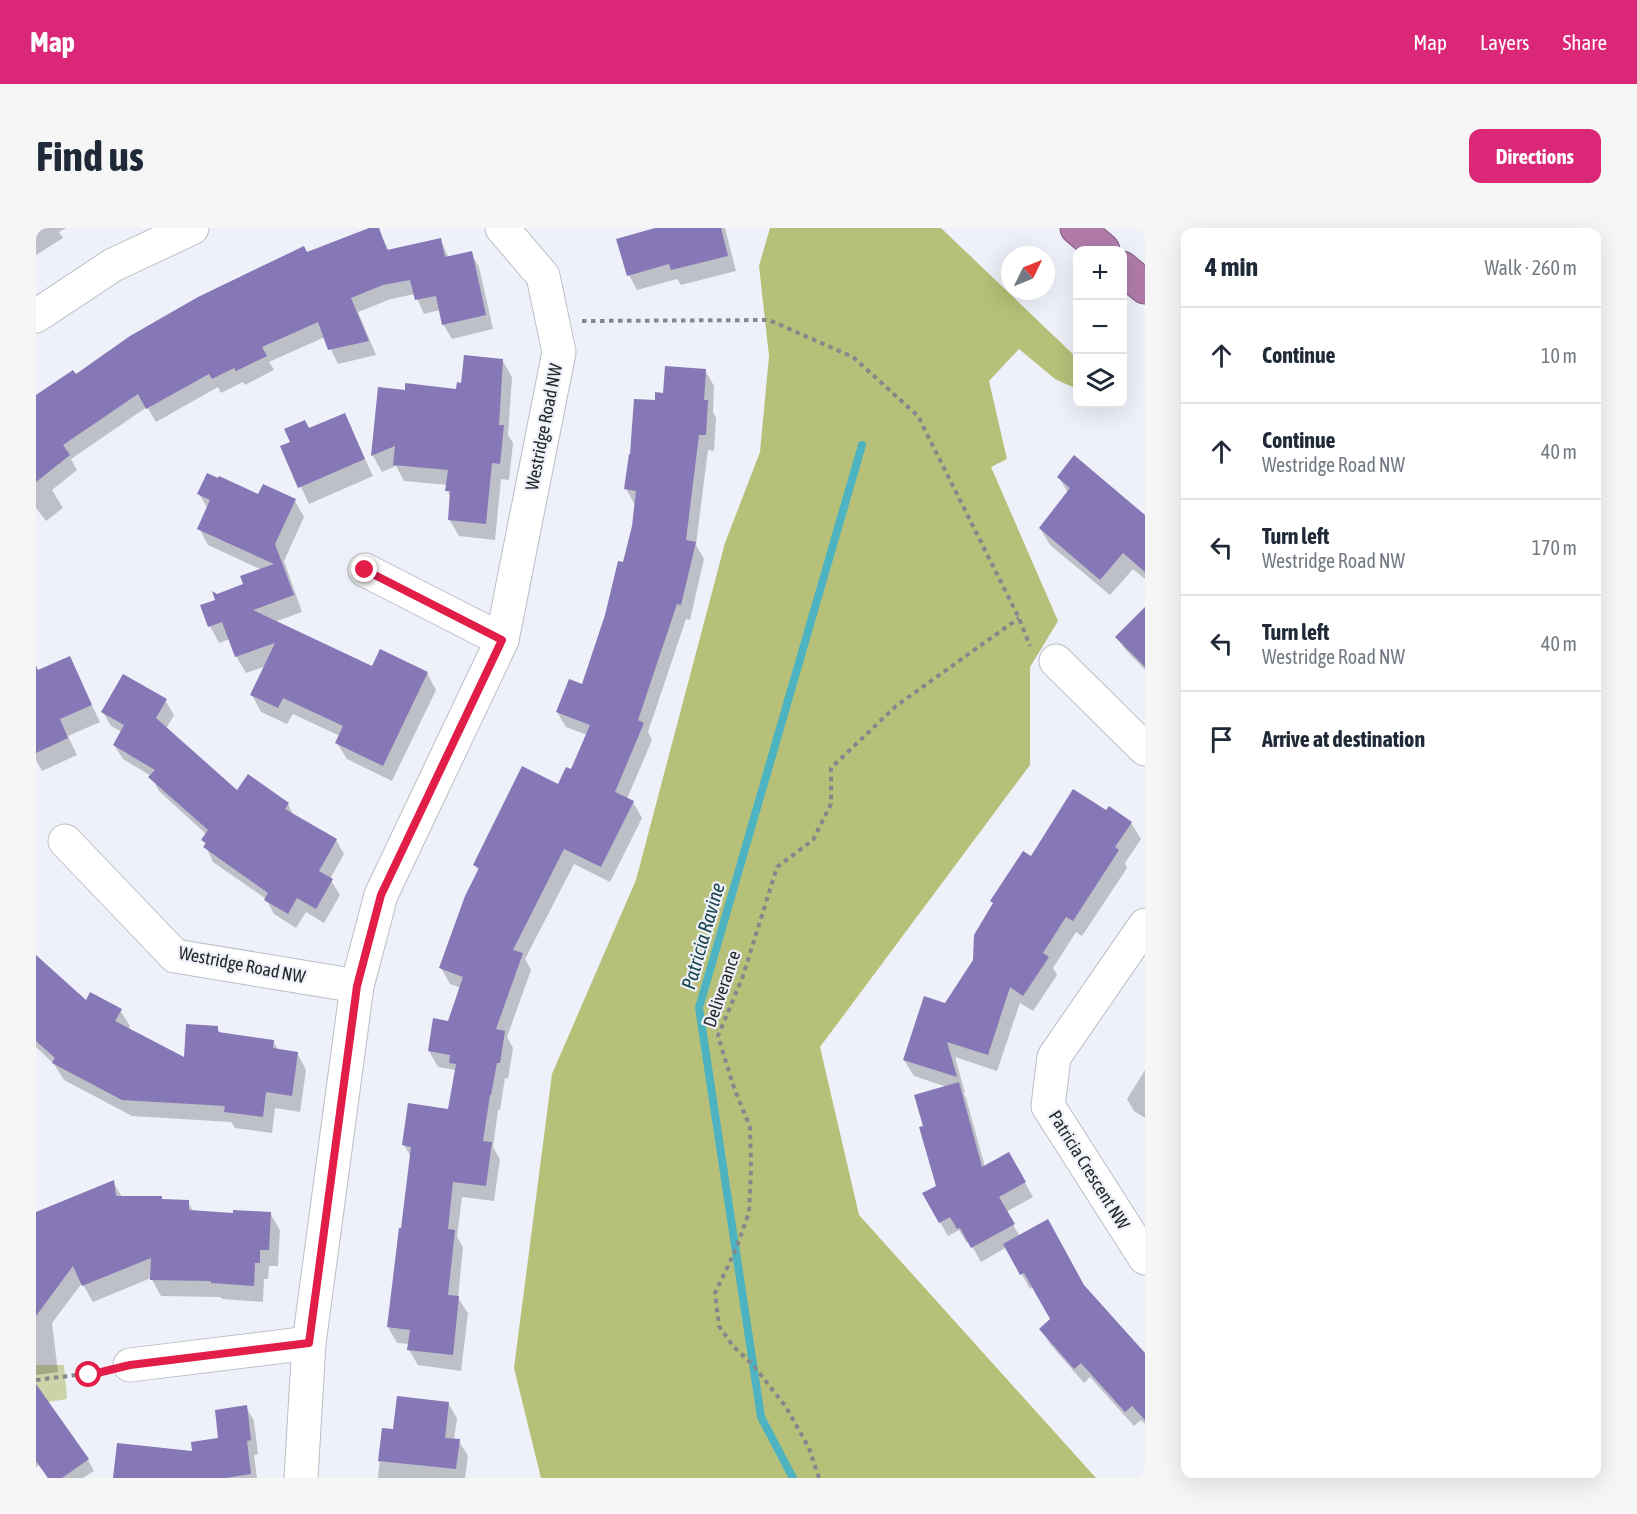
<!DOCTYPE html>
<html lang="en">
<head>
<meta charset="utf-8">
<style>
  :root { --surface:#fff; --page:#f6f6f7; --text:#1f2937; --muted:#747a83; --line:#e0e1e3; --accent:#db2777 }
  body { margin:0; font-family:"Asap Condensed",sans-serif; background:var(--page); color:var(--text) }
  .controls { position:absolute; right:18px; top:18px; display:grid; overflow:hidden; border-radius:12px; box-shadow:0 6px 24px #0002 }
  .controls button { width:54px; height:54px; display:grid; place-items:center; padding:0; border:0; border-bottom:2px solid var(--line); background:var(--surface); color:var(--text); font:30px sans-serif }
  .compass { position:absolute; left:965px; top:18px; width:54px; height:54px; border-radius:50%; background:var(--surface); box-shadow:0 6px 24px #0002; rotate:47deg }
  .stop { position:absolute; width:18px; height:18px; margin:-14px; border:4px solid #e11d48; border-radius:50%; background:#fff }
  .stop.end { background:#e11d48; border-color:#fff; box-shadow:0 2px 6px #0008 }
  .list { margin:0; padding:0; list-style:none }
  h2 { display:flex; justify-content:space-between; align-items:center; height:78px; margin:0; padding:0 24px; font-size:26px }
  h2 small { font-size:20px; font-weight:400; color:var(--muted) }
  .list li { display:grid; grid-template-columns:39px 1fr auto; gap:18px; align-items:center; box-sizing:border-box; height:96px; padding:0 24px; border-top:2px solid var(--line) }
  .list b { display:block; font-size:22px; white-space:nowrap }
  .list p { margin:0; font-size:20px; white-space:nowrap; color:var(--muted) }
  .list em { font-size:20px; font-style:normal; color:var(--muted) }
  .icon { flex:none; width:33px; height:33px; fill:none; stroke:currentColor; stroke-width:2; stroke-linecap:round; stroke-linejoin:round }
  .map { position:relative; flex:none; width:1109px; height:1250px; overflow:hidden; border-radius:12px }
  header { display:flex; align-items:center; gap:36px; box-sizing:border-box; height:84px; padding:0 30px; background:var(--accent); color:#fff }
  header strong { font-size:28px }
  nav { display:flex; gap:33px; margin-inline-start:auto; font-size:21px }
  .intro { display:flex; align-items:center; justify-content:space-between; box-sizing:border-box; height:144px; padding:0 36px }
  h1 { margin:0; font-size:42px }
  .button { padding:15px 27px; border-radius:12px; background:var(--accent); color:#fff; font-size:21px; font-weight:700 }
  main { display:flex; gap:36px; padding:0 36px }
  aside { flex:1; background:var(--surface); border-radius:12px; box-shadow:0 6px 24px #0002 }
  .map>svg:first-child { display:block }
  .green { fill:#ccd3a8 }
  .forest { fill:#b6c078 }
  .shadow { fill:#0003 }
  .lines { fill:none; stroke-linecap:round; stroke-linejoin:round }
  .stream { stroke:#4eb3c1; stroke-width:8 }
  .building { fill:#8677b6 }
  .minor-casing { stroke:#bbbec6; stroke-width:35 }
  .motorway-casing { stroke:#805e7d; stroke-width:35 }
  .path { stroke:#84878c; stroke-width:4; stroke-dasharray:4.5 4.5; stroke-linecap:butt }
  .minor { stroke:#fff; stroke-width:33 }
  .motorway { stroke:#b17ba9; stroke-width:33 }
  .route { stroke:#e11d48; stroke-width:8 }
  .labels { text-anchor:middle; stroke-width:4.5; stroke-linejoin:round; paint-order:stroke }
  .street-label { font-size:18px; fill:#26282a; stroke:#eef1f9 }
  .water-label { font-size:20px; font-style:italic; fill:#19464c; stroke:#eef1f9 }
</style>
</head>
<body>
<header>
<strong>Map</strong>
<nav><a>Map</a><a>Layers</a><a>Share</a></nav>
</header>
<div class="intro"><h1>Find us</h1><a class="button">Directions</a></div>
<main>
<div class="map">
<svg width="1109" height="1250" viewBox="0 0 1109 1250">
  <rect width="100%" height="100%" fill="#eef1f9"/>
  <polygon class="green" points="0,1137 28,1137 31,1171 0,1176"/>
  <polygon class="forest" points="734,0 905,0 1041,130 1041,161 1019,151 983,121 953,153 971,231 955,239 1022,393 994,439 994,537 784,819 823,987 1060,1250 505,1250 478,1140 516,846 600,652 689,315 724,224 733,128 723,38"/>
  <g class="shadow">
    <polygon points="0,0 30,0 23,4 27,10 0,27"/>
    <polygon points="337,0 342,0 353,23 404,11 413,30 435,25 443,39 457,101 416,111 407,96 404,82 388,86 379,66 355,71 322,84 340,127 302,136 289,109 233,134 238,142 209,157 207,154 185,165 182,159 120,194 111,179 35,231 41,242 16,262 27,280 10,293 0,280 0,167 36,144 39,148 271,25"/>
    <polygon points="627,0 689,0 700,43 645,57 641,51 601,62 593,47"/>
    <polygon points="466,132 476,149 472,207 477,215 473,252 465,251 459,312 423,308 413,291 415,270 411,262 412,257 368,253 360,238 346,244 337,228 343,161 370,164 422,162 427,156"/>
    <polygon points="669,142 678,158 677,184 680,190 678,223 672,222 660,317 668,331 654,392 650,391 612,504 616,512 591,571 597,574 606,590 574,654 538,636 489,731 495,742 471,809 477,820 472,851 469,850 464,882 462,882 457,919 464,931 458,973 426,969 421,1009 427,1019 422,1070 432,1085 425,1143 382,1137 373,1122 373,1116 361,1115 352,1099 367,1002 375,929 368,917 413,882 420,844 419,842 402,839 393,823 399,792 413,794 425,760 414,756 405,740 443,644 439,637 535,543 551,507 530,499 521,484 547,458 588,336 597,299 599,277 590,261 620,174 629,166"/>
    <polygon points="308,187 337,248 273,276 246,219 256,215 273,202"/>
    <polygon points="1023,249 1109,289 1109,351 1097,341 1074,367 1014,317 1004,300 1032,265"/>
    <polygon points="163,266 223,268 259,273 268,289 248,333 266,384 238,394 337,440 391,445 400,462 356,553 311,531 301,515 304,508 257,486 251,496 225,484 216,467 230,438 210,445 200,428 194,411 183,415 174,398 181,367 209,357 226,342 172,317 163,300 172,281"/>
    <polygon points="1109,381 1109,442 1088,420 1081,409"/>
    <polygon points="33,430 64,494 32,508 41,527 6,543 0,532 0,444"/>
    <polygon points="129,472 138,487 130,501 201,565 252,576 258,588 300,612 308,626 294,651 304,667 288,695 270,684 260,700 238,686 230,671 177,634 167,612 171,607 123,563 115,548 87,531 78,517 86,504 75,498 67,484"/>
    <polygon points="1070,584 1095,595 1105,611 1089,635 1091,640 1046,708 1040,704 1017,740 1021,747 997,783 984,775 961,843 919,829 929,865 927,864 930,870 949,939 973,926 997,969 970,984 984,1009 1048,1059 1109,1132 1109,1196 1105,1192 1098,1198 1054,1149 1048,1155 1014,1116 1005,1101 1016,1092 998,1058 994,1061 971,1019 945,1034 933,1013 931,1015 923,1002 912,1008 888,966 902,958 889,899 911,859 878,848 868,832 909,777 938,733 958,677 956,673 995,630"/>
    <polygon points="0,729 50,774 84,782 94,798 92,802 150,832 181,799 185,806 237,813 243,823 261,825 270,842 264,884 239,880 236,905 199,900 195,894 96,888 28,852 18,836 0,819"/>
    <polygon points="1109,842 1109,890 1098,883 1091,871"/>
    <polygon points="77,954 86,969 152,974 158,984 199,987 234,985 244,1002 242,1038 233,1038 232,1051 228,1051 227,1074 186,1071 184,1069 125,1068 115,1050 57,1074 46,1055 16,1095 22,1144 0,1147 0,986"/>
    <polygon points="412,1175 421,1190 418,1212 423,1213 432,1228 429,1250 342,1250 347,1201 359,1203"/>
    <polygon points="210,1179 218,1193 222,1226 218,1227 221,1250 78,1250 158,1225 184,1212"/>
    <polygon points="0,1181 52,1232 58,1243 47,1250 12,1250 3,1237 0,1239"/>
  </g>
  <g class="lines">
    <polyline class="stream" points="757,1250 725,1189 663,780 826,217"/>
  </g>
  <g class="building">
    <polygon points="333,0 343,0 351,22 405,10 409,29 436,23 450,87 406,97 400,68 379,72 374,52 347,57 315,70 333,113 292,122 282,94 226,119 231,128 200,143 198,140 176,151 173,146 110,181 102,166 27,217 34,227 0,254 0,167 37,142 40,146 94,108 162,69 268,18 271,24"/>
    <polygon points="619,0 685,0 692,28 635,42 633,36 591,48 580,11"/>
    <polygon points="428,127 467,131 463,197 468,197 464,236 456,235 450,296 412,292 414,263 409,263 412,242 357,237 359,218 335,228 342,159 369,162 369,155 420,161 421,154 425,155"/>
    <polygon points="629,138 670,141 668,172 672,172 670,207 663,207 650,312 660,314 645,377 641,376 602,492 608,495 579,564 598,573 565,639 528,621 477,722 487,725 460,801 469,803 464,835 461,835 455,867 454,867 447,913 456,914 450,958 417,954 412,1001 419,1002 412,1067 423,1068 417,1127 371,1122 374,1102 351,1099 363,1000 365,1000 375,919 366,917 372,875 412,881 420,836 413,835 414,827 392,823 397,790 412,793 427,749 403,740 429,668 443,640 437,637 486,538 522,556 530,539 535,541 554,497 520,484 533,451 546,456 569,387 582,333 587,334 596,298 600,263 588,261 593,226 594,226 598,171 619,172 619,164 627,165"/>
    <polygon points="309,185 329,231 262,260 244,218 254,214 248,201 269,192 273,200"/>
    <polygon points="1038,227 1109,287 1109,344 1087,325 1064,352 1003,300 1034,260 1021,249"/>
    <polygon points="171,245 182,250 183,248 222,266 227,256 260,271 239,316 258,367 217,382 336,438 344,421 392,444 347,538 299,515 307,498 247,470 242,480 214,467 239,415 199,429 186,394 172,399 164,377 179,372 176,363 181,366 207,356 204,348 238,336 161,301 174,272 161,266"/>
    <polygon points="1109,379 1109,439 1079,409"/>
    <polygon points="34,428 56,477 24,491 32,510 0,525 0,438 2,442"/>
    <polygon points="87,446 131,471 120,490 201,562 212,546 253,575 249,581 301,611 283,643 297,651 280,681 261,670 252,686 228,672 232,665 167,619 170,615 165,612 172,602 112,549 119,542 77,517 88,497 65,484"/>
    <polygon points="1037,561 1070,582 1073,578 1096,594 1079,619 1083,622 1037,693 1030,689 1007,725 1013,729 987,768 974,759 952,827 911,814 921,849 867,832 888,768 909,775 937,732 938,707 957,675 954,673 987,623 995,628"/>
    <polygon points="0,727 50,772 54,764 86,781 79,793 148,829 150,796 182,798 182,804 238,812 237,820 262,824 256,868 230,864 227,889 188,884 189,878 86,872 16,835 19,830 0,813"/>
    <polygon points="923,854 946,939 973,924 990,954 963,969 979,996 935,1020 924,1000 921,1001 914,989 903,995 886,965 900,958 883,899 887,898 878,867"/>
    <polygon points="78,952 80,968 126,968 126,971 153,972 153,982 197,985 197,982 235,984 233,1022 224,1022 224,1035 219,1035 218,1058 175,1055 175,1053 114,1052 115,1030 46,1058 37,1038 0,1088 0,984"/>
    <polygon points="1012,991 1048,1057 1109,1125 1109,1192 1096,1178 1089,1184 1045,1135 1038,1141 1003,1101 1014,1091 988,1045 984,1047 967,1016"/>
    <polygon points="0,1156 53,1231 26,1250 12,1250 0,1233"/>
    <polygon points="361,1168 413,1174 409,1210 424,1211 420,1241 342,1233 346,1200 357,1201"/>
    <polygon points="211,1177 215,1212 211,1213 215,1246 189,1250 77,1250 81,1215 156,1223 155,1214 182,1210 179,1182"/>
  </g>
  <g class="lines">
    <g class="minor-casing">
      <g id="minor">
        <polyline points="0,88 77,37 156,0"/>
        <polyline points="329,342 466,412"/>
        <polyline points="1020,433 1109,521"/>
        <polyline points="29,613 139,728 321,758"/>
        <polyline points="1109,697 1018,829 1012,878 1109,1030"/>
        <polyline points="94,1137 273,1115"/>
        <polyline points="265,1250 273,1115 321,758 345,667 466,412 523,124 507,48 466,0"/>
      </g>
    </g>
    <g class="motorway-casing">
      <g id="motorway">
        <polyline points="1041,0 1067,22"/>
        <polyline points="1086,40 1109,59"/>
      </g>
    </g>
    <g class="path">
      <polyline points="546,93 733,92 817,129 882,188 983,390 994,418"/>
      <polyline points="0,1152 65,1144"/>
      <polyline points="783,1250 773,1220 750,1179 718,1138 697,1118 683,1098 679,1065 700,1021 713,984 715,941 714,899 698,860 682,808 707,748 741,639 777,612 795,576 795,540 860,478 983,390"/>
    </g>
    <use href="#minor" class="minor"/>
    <use href="#motorway" class="motorway"/>
  </g>
  <g class="lines">
    <polyline class="route" points="53,1147 94,1137 273,1115 321,758 345,667 466,412 329,342"/>
  </g>
  <g class="labels">
    <g class="street-label">
      <text transform="translate(508 199) rotate(-79)" y="6">Westridge Road NW</text>
      <text transform="translate(206 737) rotate(11)" y="6">Westridge Road NW</text>
      <text transform="translate(686 761) rotate(-71)" y="6">Deliverance</text>
      <text transform="translate(1053 942) rotate(58)" y="6">Patricia Crescent NW</text>
    </g>
    <g class="water-label">
      <text transform="translate(667 708) rotate(-74)" y="7">Patricia Ravine</text>
    </g>
  </g>
</svg>
<div class="controls">
<button>+</button>
<button>−</button>
<button><svg class="icon" aria-label="layers" viewBox="0 0 24 24"><path d="M12 4l9 5-9 5-9-5zM3 14l9 5 9-5"/></svg></button>
</div>
<svg class="compass" viewBox="-18 -18 36 36"><path d="M0-13l5 13h-10z" fill="#e53935"/><path d="M0 13l5-13h-10z" fill="#747a83"/></svg>
<div class="stop" style="left:53px;top:1147px"></div>
<div class="stop end" style="left:329px;top:342px"></div>
</div>
<aside>
<h2>4 min<small>Walk · 260 m</small></h2>
<ul class="list">
<li><svg class="icon" aria-label="ahead" viewBox="0 0 24 24"><path d="M12 20V5M6 11l6-6 6 6"/></svg><div><b>Continue</b></div><em>10 m</em></li>
<li><svg class="icon" aria-label="ahead" viewBox="0 0 24 24"><path d="M12 20V5M6 11l6-6 6 6"/></svg><div><b>Continue</b><p>Westridge Road NW</p></div><em>40 m</em></li>
<li><svg class="icon" aria-label="left" viewBox="0 0 24 24"><path d="M17 20v-9H6M10 6l-5 5 5 5"/></svg><div><b>Turn left</b><p>Westridge Road NW</p></div><em>170 m</em></li>
<li><svg class="icon" aria-label="left" viewBox="0 0 24 24"><path d="M17 20v-9H6M10 6l-5 5 5 5"/></svg><div><b>Turn left</b><p>Westridge Road NW</p></div><em>40 m</em></li>
<li><svg class="icon" aria-label="arrive" viewBox="0 0 24 24"><path d="M6 21V4h12l-3 4 3 4H6"/></svg><div><b>Arrive at destination</b></div></li>
</ul>
</aside>
</main>
</body>
</html>
